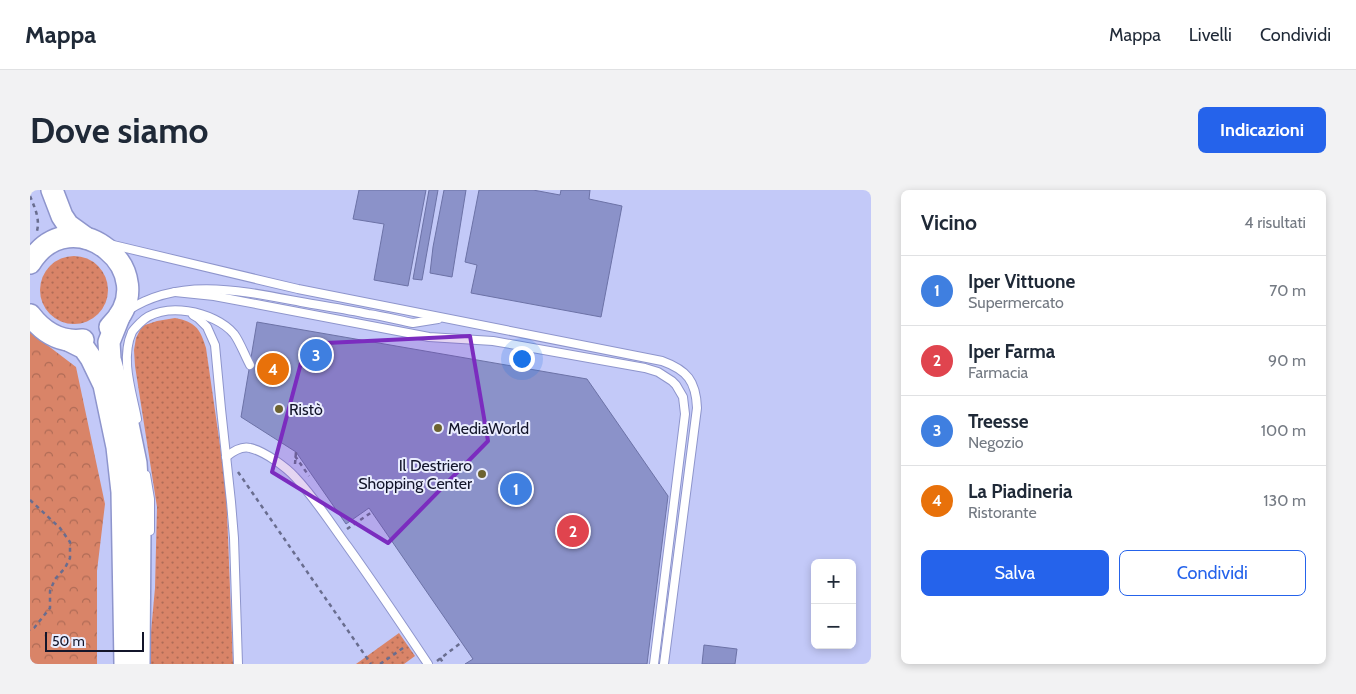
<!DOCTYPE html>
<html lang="it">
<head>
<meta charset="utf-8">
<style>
  :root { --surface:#fff; --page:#f2f2f3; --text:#1f2937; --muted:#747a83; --line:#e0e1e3; --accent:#2563eb }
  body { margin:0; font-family:Cabin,sans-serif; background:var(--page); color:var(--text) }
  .controls { position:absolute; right:15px; bottom:15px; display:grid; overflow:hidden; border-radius:8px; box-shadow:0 2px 8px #0003 }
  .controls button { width:45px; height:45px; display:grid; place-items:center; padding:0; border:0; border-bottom:1px solid var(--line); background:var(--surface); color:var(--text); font:25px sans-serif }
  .scale { position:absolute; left:15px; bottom:12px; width:99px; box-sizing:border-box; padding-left:5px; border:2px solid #13152a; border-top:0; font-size:14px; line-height:18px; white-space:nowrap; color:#13152a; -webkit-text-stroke:4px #e9ecfe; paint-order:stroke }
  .you { position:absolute; left:491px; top:168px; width:18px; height:18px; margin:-12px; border:4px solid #fff; border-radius:50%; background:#1a73e8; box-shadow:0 0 0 8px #1a73e833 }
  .badge { display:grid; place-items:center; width:32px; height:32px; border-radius:50%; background:var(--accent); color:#fff; font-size:16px; font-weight:700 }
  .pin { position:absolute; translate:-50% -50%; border:2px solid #fff; box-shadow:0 1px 5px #0006 }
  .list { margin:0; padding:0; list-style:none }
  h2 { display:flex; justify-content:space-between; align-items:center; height:65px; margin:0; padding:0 20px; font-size:21px }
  h2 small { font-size:16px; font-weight:400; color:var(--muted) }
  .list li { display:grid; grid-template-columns:32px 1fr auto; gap:15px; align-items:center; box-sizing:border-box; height:70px; padding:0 20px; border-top:1px solid var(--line) }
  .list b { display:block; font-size:19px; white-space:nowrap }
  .list p { margin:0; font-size:16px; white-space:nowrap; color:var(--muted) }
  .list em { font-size:16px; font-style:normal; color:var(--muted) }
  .actions { display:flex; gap:10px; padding:15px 20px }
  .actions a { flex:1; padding:11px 0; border:1px solid var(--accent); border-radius:8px; text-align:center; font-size:18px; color:var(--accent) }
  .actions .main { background:var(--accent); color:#fff }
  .map { position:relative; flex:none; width:841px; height:474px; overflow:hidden; border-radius:8px }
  header { display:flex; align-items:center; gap:30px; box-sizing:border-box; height:70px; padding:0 25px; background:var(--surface); border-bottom:1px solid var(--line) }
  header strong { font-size:24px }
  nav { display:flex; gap:28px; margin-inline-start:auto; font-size:18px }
  .intro { display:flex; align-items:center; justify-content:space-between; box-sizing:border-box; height:120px; padding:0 30px }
  h1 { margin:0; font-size:35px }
  .button { padding:12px 22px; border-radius:8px; background:var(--accent); color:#fff; font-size:18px; font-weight:700 }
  main { display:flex; gap:30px; padding:0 30px }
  aside { flex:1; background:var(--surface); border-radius:8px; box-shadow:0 2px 8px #0003 }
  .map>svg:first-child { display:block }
  .grass { fill:url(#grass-dots) }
  .park { fill:url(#park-crowns) }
  .building { fill:#8b92c9; stroke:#6c72a6 }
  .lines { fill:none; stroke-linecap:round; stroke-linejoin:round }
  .service-casing { stroke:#8e95cc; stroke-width:10 }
  .secondary-casing { stroke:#8e95cc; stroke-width:24 }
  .path { stroke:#696d8f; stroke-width:2.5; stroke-dasharray:4 4; stroke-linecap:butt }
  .service { stroke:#fff; stroke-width:8 }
  .secondary { stroke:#fff; stroke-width:21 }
  .marked { fill:#7b2cbf; fill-opacity:0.2; stroke:#7b2cbf; stroke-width:4; stroke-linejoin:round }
  .poi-dot { fill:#6d6330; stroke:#e9ecfe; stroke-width:2 }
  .labels { text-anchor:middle; stroke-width:4; stroke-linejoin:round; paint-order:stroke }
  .poi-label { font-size:16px; fill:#13152a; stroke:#e9ecfe; text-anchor:start }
</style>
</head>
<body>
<header>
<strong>Mappa</strong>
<nav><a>Mappa</a><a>Livelli</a><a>Condividi</a></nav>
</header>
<div class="intro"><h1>Dove siamo</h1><a class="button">Indicazioni</a></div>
<main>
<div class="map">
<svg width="841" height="474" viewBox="0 0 841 474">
  <defs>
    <pattern id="grass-dots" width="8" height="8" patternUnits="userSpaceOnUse" patternTransform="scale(1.25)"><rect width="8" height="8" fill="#d98468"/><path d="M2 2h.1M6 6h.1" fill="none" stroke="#af6b56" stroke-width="1.8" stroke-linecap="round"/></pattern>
    <pattern id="park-crowns" width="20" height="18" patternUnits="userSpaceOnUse" patternTransform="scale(1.25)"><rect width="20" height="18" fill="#d98468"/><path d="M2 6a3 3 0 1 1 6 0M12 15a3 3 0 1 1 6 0" fill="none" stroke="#af6b56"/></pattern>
  </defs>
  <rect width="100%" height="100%" fill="#c3c9f8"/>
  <g class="grass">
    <circle cx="44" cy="100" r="34"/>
    <path d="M 145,128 C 165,132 170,138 176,158 L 196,297 L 203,474 L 118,474 L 125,398 L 127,317 L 105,176 L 104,160 L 106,148 L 112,136 L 127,131 Z"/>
    <polygon points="369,443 385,466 374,474 326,474"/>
  </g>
  <polygon class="park" points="0,142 46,177 75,314 67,381 67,474 0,474"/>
  <g class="building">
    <polygon points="329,0 396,0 378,96 344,90 354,34 323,29"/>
    <polygon points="399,0 408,0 392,90 383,89"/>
    <polygon points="414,0 436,0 422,87 400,83 403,57"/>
    <polygon points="449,0 503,0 530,5 531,0 560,0 559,9 592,16 571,127 441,103 447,75 435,72"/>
    <polygon points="227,132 557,189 638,306 617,474 435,474 443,469 339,318 316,334 266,262 211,227"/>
    <polygon points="674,455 707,459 705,474 672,474"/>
  </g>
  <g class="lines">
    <g class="service-casing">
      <g id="service">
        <path d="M 79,54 L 268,99 L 632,171 C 657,180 666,191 667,218 L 634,474"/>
        <polyline points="145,102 184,106 399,147 463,151 615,178 628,182 642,191 646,195 653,207 655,224 624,474"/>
        <path d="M 97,121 C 149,86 213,101 271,112 C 293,116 316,119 338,124 C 353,126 368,130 383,133 L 408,129"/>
        <polyline points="163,125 168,128 177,137 185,155 191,219 201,312 204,348 208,474"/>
        <path d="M 107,229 C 102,202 90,169 102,142 C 104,139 107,136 110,133 C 131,110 185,121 204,144 C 210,152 215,166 220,175"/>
        <path d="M 196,267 C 202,262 212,256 220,258 C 234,261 256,277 265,287 C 285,308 301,334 318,357 C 346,396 372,435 398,474"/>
        <polyline points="116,285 120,309 120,341"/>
      </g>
    </g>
    <g class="secondary-casing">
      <g id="secondary">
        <polyline points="22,0 32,26 38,35 56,48"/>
        <path d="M 0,73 C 42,5 137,83 80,137"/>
        <path d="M 0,125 C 13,142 30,153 53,150"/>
        <polyline points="89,127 79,152 80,169 98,234 106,273 110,338 109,474"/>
        <polyline points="38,150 54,158 61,168 74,195 87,257 92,302 95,474"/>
      </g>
    </g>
    <g class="path">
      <path d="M 0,6 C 5,18 10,29 7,41"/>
      <polyline points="265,266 279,286"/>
      <polyline points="265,274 266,262"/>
      <polyline points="208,282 341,474"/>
      <polyline points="0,310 30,338 40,352 40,368 35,378 25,389 20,401 20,418 4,438 0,440"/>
      <polyline points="317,339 342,322"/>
      <polyline points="410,468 414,474"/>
      <polyline points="407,471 432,452"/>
      <polyline points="350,474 376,456"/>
    </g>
    <use href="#service" class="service"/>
    <use href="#secondary" class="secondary"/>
  </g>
  <path class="marked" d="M 440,146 L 458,251 L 358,353 L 242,282 L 276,154 Z"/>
  <g class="poi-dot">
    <circle cx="249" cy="219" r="5"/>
    <circle cx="408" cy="238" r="5"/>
    <circle cx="452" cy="284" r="5"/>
  </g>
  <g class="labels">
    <g class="poi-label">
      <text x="259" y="225">Ristò</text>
      <text x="418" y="244">MediaWorld</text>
      <text x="442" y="281" text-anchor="end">Il Destriero<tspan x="442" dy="18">Shopping Center</tspan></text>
    </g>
  </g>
</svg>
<div class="controls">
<button>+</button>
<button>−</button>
</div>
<div class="scale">50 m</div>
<div class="you"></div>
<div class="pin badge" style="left:486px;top:299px;background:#3f7fe0">1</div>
<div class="pin badge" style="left:543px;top:341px;background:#e0444e">2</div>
<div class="pin badge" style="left:286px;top:165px;background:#3f7fe0">3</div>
<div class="pin badge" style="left:243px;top:179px;background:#e8710a">4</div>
</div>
<aside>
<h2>Vicino<small>4 risultati</small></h2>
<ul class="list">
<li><span class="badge" style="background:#3f7fe0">1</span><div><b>Iper Vittuone</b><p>Supermercato</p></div><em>70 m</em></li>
<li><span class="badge" style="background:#e0444e">2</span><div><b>Iper Farma</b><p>Farmacia</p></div><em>90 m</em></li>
<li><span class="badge" style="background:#3f7fe0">3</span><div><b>Treesse</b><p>Negozio</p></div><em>100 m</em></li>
<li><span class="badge" style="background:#e8710a">4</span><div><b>La Piadineria</b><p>Ristorante</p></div><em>130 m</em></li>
</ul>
<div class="actions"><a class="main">Salva</a><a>Condividi</a></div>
</aside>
</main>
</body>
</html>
